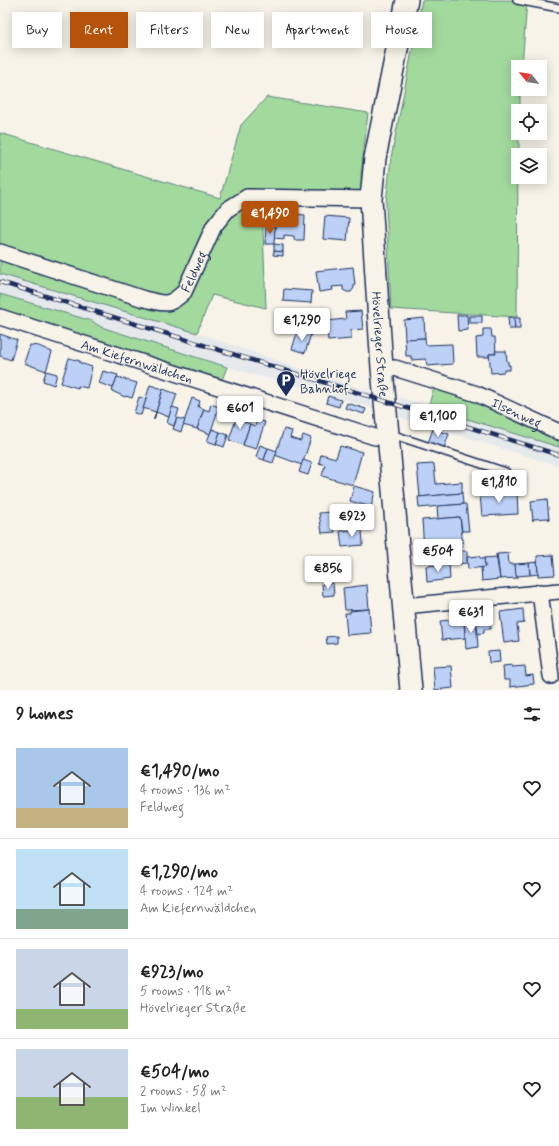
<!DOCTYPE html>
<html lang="en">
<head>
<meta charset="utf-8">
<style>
  body { margin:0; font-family:Mynerve,sans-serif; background:#f2f2f2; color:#222; height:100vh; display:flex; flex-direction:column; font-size:15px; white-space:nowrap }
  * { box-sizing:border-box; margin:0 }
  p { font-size:13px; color:#767676 }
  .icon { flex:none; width:22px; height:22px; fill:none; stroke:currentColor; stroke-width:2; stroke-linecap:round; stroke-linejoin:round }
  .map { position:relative; height:690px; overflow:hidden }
  .details { display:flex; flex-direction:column; background:#fff; flex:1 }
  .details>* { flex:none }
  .hud { position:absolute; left:12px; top:12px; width:535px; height:36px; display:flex; gap:8px }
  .needle { width:26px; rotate:300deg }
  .tools { position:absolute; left:511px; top:60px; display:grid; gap:8px }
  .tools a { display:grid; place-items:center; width:36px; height:36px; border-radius:0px; background:#fff; box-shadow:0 2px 10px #0003; font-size:20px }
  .price { position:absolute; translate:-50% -34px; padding:0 9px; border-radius:4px; background:#fff; color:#222; font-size:13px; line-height:26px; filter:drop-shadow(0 1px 2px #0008) }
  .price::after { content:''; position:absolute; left:50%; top:24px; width:12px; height:9px; margin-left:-6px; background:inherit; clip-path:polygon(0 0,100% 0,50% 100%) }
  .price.selected { background:#b45309; color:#fff }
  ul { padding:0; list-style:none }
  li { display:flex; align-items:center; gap:12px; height:100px; padding:0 16px }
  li+li { border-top:1px solid #e0e0e0 }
  li span { display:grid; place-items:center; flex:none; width:112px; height:80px; border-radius:0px; color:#555 }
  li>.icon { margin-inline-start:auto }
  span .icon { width:48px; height:48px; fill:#fffc; stroke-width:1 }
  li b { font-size:17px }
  h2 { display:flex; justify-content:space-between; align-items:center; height:48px; padding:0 16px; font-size:17px }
  .chip { padding:0 14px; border-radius:0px; background:#fff; box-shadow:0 2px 10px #0003; font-size:14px; line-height:36px }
  .chip.selected { background:#b45309; color:#fff }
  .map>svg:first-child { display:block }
  .built { fill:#e6e9ec }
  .green { fill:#a2d99d; stroke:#5e847e }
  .building { fill:#bdd1f6; stroke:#1b2f5e }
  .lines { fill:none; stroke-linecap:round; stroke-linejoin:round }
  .lane-casing { stroke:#1b2f5e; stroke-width:10 }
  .street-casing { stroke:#1b2f5e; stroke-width:18 }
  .secondary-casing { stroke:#1b2f5e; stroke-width:24 }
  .lane { stroke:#f7f3e8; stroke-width:7 }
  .street { stroke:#f7f3e8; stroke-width:15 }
  .secondary { stroke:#f7f3e8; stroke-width:21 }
  .rail-casing { stroke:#1b2f5e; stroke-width:4.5 }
  .rail { stroke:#f7f3e8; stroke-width:3; stroke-dasharray:9; stroke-linecap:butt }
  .labels { text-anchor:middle; stroke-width:3; stroke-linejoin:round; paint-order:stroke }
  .street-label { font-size:13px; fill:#1b2f5e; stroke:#f7f3e8 }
  .poi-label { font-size:13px; fill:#1b2f5e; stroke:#f7f3e8; text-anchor:start }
</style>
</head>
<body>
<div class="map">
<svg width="559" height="690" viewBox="0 0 559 690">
  <rect width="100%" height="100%" fill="#f7f3e8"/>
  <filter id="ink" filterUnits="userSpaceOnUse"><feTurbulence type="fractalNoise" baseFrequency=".025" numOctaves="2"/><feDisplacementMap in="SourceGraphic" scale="8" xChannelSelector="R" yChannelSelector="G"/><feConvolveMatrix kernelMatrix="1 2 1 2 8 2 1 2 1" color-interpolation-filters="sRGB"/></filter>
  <g filter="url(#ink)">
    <g class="built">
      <path d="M0,274l197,59 177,60 4,17 -56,-18 -68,-17 -153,-48 -9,-6 -92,-27z"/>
      <path d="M399,397l160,50v19l-160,-49z"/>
    </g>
    <g class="green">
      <path d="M422,0h105l-5,67h-4v22h2v22h-2v22h1v22h-1l-1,162 -126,-8 -5,-106 5,-45z"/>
      <path d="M267,97l101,16 -7,63 2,29 -101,-1 4,104 -54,-13 -15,38 -197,-59v-141l220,65 21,-73z"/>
      <path d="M0,294l92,27 9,6 126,40 -5,13 -222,-70z"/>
      <path d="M434,388l35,11 90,40v8l-131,-40z"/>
    </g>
    <g class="building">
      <path d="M276,212l29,3 -1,25h-10v-4l-10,-1v4l-10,-1z"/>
      <path d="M325,216l24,2 -2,23 -24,-2z"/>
      <path d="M266,226l9,1 -1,17h-9z"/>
      <path d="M274,244l9,1v7l-9,-1z"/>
      <path d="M274,251l9,1v4l-10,-1z"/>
      <path d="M353,267l2,18h-1v3l-3,4h-4l-4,-2v-4l-11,1 1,3 -14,2 -3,-21z"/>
      <path d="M284,289l28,2 -1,12 -28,-2z"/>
      <path d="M361,311l2,18 -12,1v9l-23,2 -2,-20 20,-2 -1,-7z"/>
      <path d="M457,315h10l1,15 -10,1z"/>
      <rect x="469" y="316" width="13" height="7"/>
      <path d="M508,317l6,1 1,11h-6z"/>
      <path d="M424,318l1,20 -20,1 -1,-19z"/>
      <path d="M514,318h6v11h-5z"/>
      <path d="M483,329h8l1,8h3l1,17h-7v3h-12l-1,-19 7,-1z"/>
      <path d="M298,330l13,4 -6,19 -13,-4z"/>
      <path d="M0,334l17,6 -6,20 -11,-4z"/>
      <path d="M425,338l1,7 26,-1 1,20 -26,2 -1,-7 -15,1v-4h-5l-1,-17z"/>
      <path d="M30,345l9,1 13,6 -6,19 -22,-8z"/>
      <path d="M495,351h11l1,10h1v4h2v5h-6v2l-13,1 -2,-19h7z"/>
      <path d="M69,358l11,3v2l12,4 -5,21 -9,-2v2l-17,-5z"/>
      <path d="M46,371l11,3 -3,11 -11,-4z"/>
      <path d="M103,371l15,4 -5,13 -14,-5z"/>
      <path d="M117,377l20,6 -5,15 -6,-2 -1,1 -13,-6z"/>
      <path d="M150,385l13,4 -9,30 2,-7 -13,-4z"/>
      <path d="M163,389l14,5 -8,23 -13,-5 -2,8v-1z"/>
      <path d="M328,396l13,4 -2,7 -13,-4z"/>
      <path d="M139,397l7,2 -5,16 -7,-2z"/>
      <path d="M192,398l8,3 -2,6 6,2 -7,20 -14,-4z"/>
      <path d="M347,403l19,6 -2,5 -19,-6z"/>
      <path d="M211,404l8,3 -9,27 -13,-5 7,-20 5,2z"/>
      <path d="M172,407l7,2 -5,17 -7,-3z"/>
      <path d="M238,413l8,3 -2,6 6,2 -7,21 -14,-5z"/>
      <path d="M177,418l8,2 -4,12 -8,-3z"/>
      <path d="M257,420l8,2 -9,27 -13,-4 7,-21 5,2z"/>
      <path d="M212,429l8,3 -4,12 -9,-3z"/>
      <path d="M284,429l8,2 -2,7 11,3 2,-6 8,3 -9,27 -27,-10z"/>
      <path d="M433,429l16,5 -5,14 -16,-5z"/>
      <path d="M220,432l8,3 -4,12 -8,-3z"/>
      <path d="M260,445l8,3 -4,12 -8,-3z"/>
      <path d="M340,446l22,6 -9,33 -31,-9 3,-11 -6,-2 2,-9 15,4z"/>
      <path d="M268,448l9,3 -4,12 -9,-3z"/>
      <path d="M303,460l9,3 -4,12 -9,-3z"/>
      <path d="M434,464l2,20 26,-2v11l-42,4 -3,-32z"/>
      <path d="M354,486l21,6 -4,15 -21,-6z"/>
      <path d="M517,492l1,22 -36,2 -2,-21z"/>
      <path d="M462,493l1,11 -44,4 -1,-11z"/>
      <path d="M547,499l2,21 -1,-2 -15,1v2l-2,-20z"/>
      <path d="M466,504l3,27h-7l-2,-14 -22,2 -1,-13z"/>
      <path d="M332,512l3,20 -13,1 -3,-20z"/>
      <path d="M460,517l3,29 -39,3 -2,-29z"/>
      <path d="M362,529l1,16 -21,2 -2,-16z"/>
      <path d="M457,551h10v12l-9,1z"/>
      <path d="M511,553l-3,1 1,10h6l2,14 -17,1 -3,-25z"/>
      <path d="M496,554l4,25 -18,2 -1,-14h4l-1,-9 13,-1z"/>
      <path d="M553,555l2,20 -17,1 -1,-20z"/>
      <path d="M479,556l1,2h4l1,9 -17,2 -1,-12z"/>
      <path d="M537,562l1,12 -8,1 -1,-12z"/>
      <path d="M529,563l1,12 -14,1 -1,-12z"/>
      <path d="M449,564l1,15 -23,3 -1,-16z"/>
      <path d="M333,583l1,12 -11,1 -1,-12z"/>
      <path d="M367,585l2,24 -24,1 -2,-22z"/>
      <path d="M369,609l2,24 -24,2 -2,-22h5v-2z"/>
      <path d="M523,609l1,14 -7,1 2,17 -15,2 -4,-31z"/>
      <path d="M490,618l1,11h-7v4l-6,1 -2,-15z"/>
      <path d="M464,619h12l2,28 -12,2z"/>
      <path d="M464,619l1,19 -23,2 -2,-19z"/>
      <path d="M337,636v7l-10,1 -1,-7z"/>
      <path d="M499,651l1,11 -11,1 -1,-11z"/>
      <path d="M512,665v2l13,-1 1,10 7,-1 1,9 -24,3v-7h-6l-1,-14z"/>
      <path d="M451,666l2,22 -18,2 -2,-23z"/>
    </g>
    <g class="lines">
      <defs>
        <g id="lane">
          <path d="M517,0l42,8"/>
          <path d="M391,437l6,-1 109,36"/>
        </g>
        <g id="street">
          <path id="s1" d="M0,252l144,47c21,4 23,9 40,-7l30,-66 14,-17 19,-12 124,2"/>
          <path id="s2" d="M0,317l375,120h13"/>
          <path id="s3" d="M383,370l12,-2 82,26 82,38"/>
          <path d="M540,592l11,84"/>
          <path d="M404,606l155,-15"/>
        </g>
        <g id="secondary">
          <path id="s4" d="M407,0l-32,158 -4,41 11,169 29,322"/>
        </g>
      </defs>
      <use href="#lane" class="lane-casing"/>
      <use href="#street" class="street-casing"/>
      <use href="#secondary" class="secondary-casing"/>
      <use href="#lane" class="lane"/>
      <use href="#street" class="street"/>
      <use href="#secondary" class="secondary"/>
      <defs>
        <path id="rail" d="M0,282l559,173"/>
      </defs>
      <use href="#rail" class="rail-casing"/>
      <use href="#rail" class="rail"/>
    </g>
  </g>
  <defs>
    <symbol id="parking-pin" viewBox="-11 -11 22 30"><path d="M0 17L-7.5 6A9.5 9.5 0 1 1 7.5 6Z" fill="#1b2f5e" stroke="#f7f3e8"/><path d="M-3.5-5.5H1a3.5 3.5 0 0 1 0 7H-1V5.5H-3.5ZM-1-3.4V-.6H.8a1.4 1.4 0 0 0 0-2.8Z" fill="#fff"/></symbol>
  </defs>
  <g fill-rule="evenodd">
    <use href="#parking-pin" x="275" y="369" width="22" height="30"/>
  </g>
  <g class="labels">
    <g class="street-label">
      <text dy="5" stroke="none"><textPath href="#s1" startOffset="218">Feldweg</textPath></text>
      <text dy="5" stroke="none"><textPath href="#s4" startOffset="348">Hövelrieger Straße</textPath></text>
      <text dy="5" stroke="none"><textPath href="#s2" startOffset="144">Am Kiefernwäldchen</textPath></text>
      <text dy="5" stroke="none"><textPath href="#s3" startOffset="142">Ilsenweg</textPath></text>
    </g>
    <g class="poi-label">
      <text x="300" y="378">Hövelriege<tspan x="300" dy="15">Bahnhof</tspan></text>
    </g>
  </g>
</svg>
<div class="tools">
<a><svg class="needle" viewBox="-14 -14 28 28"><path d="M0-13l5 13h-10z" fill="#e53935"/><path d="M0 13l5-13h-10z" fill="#767676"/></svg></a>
<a><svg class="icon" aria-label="locate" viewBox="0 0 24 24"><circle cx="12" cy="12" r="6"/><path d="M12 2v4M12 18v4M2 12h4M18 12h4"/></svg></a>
<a><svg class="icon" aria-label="layers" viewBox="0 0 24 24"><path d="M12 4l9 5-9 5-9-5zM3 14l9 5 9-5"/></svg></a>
</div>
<b class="price selected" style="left:270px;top:235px">€1,490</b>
<b class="price" style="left:302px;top:342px">€1,290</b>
<b class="price" style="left:240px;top:430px">€601</b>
<b class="price" style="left:438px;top:438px">€1,100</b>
<b class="price" style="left:499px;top:504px">€1,810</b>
<b class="price" style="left:352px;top:538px">€923</b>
<b class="price" style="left:438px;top:573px">€504</b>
<b class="price" style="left:328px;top:590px">€856</b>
<b class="price" style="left:471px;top:634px">€631</b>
<div class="hud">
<a class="chip">Buy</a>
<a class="chip selected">Rent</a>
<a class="chip">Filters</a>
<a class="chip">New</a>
<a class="chip">Apartment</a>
<a class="chip">House</a>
</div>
</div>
<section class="details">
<h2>9 homes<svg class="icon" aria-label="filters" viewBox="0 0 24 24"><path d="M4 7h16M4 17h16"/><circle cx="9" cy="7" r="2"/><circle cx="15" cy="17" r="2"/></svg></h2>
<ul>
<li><span style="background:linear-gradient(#a9c7e8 75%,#c2b280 0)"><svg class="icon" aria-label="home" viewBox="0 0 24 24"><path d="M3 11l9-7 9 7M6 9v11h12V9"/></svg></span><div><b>€1,490/mo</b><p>4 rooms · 136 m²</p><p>Feldweg</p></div><svg class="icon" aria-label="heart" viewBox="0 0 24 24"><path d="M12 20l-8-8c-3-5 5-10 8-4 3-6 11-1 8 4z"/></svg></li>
<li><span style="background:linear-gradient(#bfe0f5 75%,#7fa58c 0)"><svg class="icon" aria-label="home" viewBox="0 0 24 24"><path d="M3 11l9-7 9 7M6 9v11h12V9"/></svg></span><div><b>€1,290/mo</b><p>4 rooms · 124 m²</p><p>Am Kiefernwäldchen</p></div><svg class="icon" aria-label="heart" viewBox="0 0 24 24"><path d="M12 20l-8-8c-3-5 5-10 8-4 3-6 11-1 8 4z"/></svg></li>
<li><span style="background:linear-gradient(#c9d6e8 75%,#8fb573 0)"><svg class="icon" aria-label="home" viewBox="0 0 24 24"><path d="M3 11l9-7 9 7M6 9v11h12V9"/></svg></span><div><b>€923/mo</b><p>5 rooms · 118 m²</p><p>Hövelrieger Straße</p></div><svg class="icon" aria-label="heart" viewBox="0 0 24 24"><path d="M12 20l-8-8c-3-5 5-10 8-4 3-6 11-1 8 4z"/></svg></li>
<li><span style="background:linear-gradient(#c9d6e8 60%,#8fb573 0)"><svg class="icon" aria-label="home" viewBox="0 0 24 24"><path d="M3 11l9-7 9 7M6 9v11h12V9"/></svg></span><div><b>€504/mo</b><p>2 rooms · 58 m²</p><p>Im Winkel</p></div><svg class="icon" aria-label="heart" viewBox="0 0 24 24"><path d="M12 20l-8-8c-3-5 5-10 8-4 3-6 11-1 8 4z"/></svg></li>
</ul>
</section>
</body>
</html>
